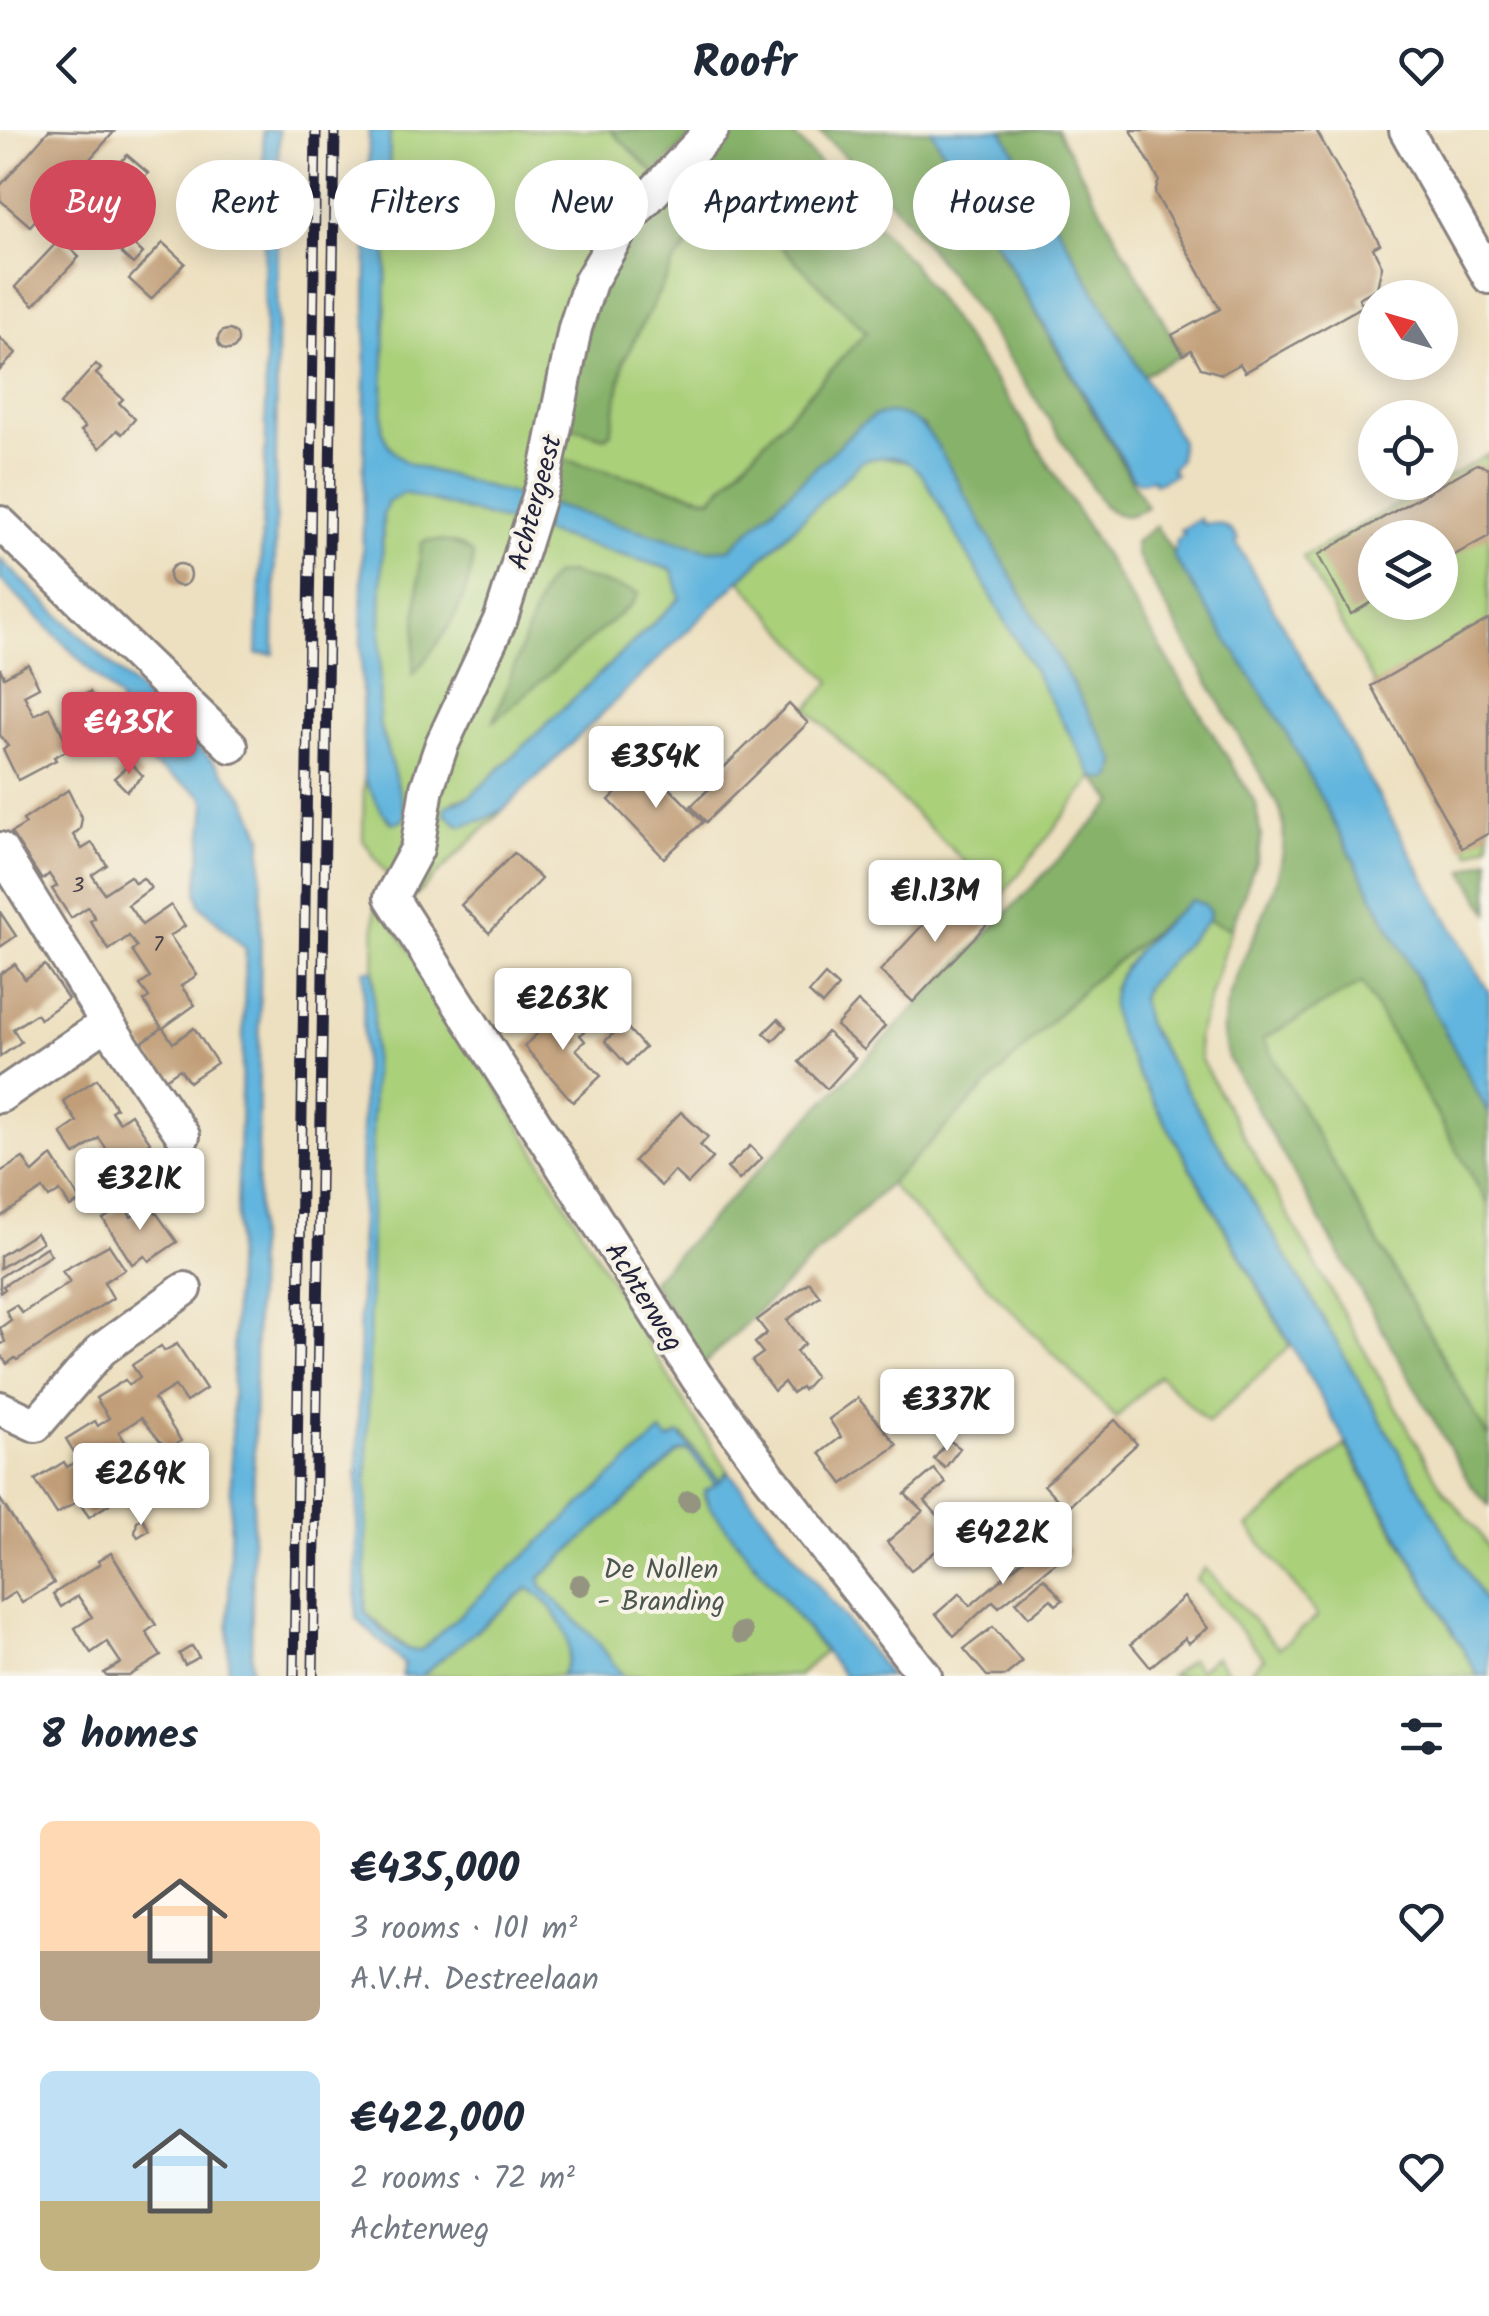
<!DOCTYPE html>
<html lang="en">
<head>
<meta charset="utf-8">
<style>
  body { margin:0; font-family:Kalam,sans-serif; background:#f2f2f3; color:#1f2937; height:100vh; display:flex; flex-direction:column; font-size:38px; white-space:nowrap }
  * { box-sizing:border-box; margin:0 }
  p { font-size:32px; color:#747a83 }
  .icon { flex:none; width:55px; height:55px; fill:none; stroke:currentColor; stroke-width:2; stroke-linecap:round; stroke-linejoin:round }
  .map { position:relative; height:1546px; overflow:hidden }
  .panel { display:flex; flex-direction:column; background:#fff; flex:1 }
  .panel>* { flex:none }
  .guide { position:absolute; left:30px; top:30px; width:1430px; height:90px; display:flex; gap:20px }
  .needle { width:65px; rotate:307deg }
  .fabs { position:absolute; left:1358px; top:150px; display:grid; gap:20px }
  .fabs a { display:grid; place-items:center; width:100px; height:100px; border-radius:50%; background:#fff; box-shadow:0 5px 25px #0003; font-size:50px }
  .price { position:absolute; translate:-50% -85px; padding:0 22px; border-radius:10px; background:#fff; color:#222; font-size:32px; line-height:65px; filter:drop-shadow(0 2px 5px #0008) }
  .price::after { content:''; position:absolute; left:50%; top:60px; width:30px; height:22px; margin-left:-15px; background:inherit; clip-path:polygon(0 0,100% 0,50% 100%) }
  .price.active { background:#d1495b; color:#fff }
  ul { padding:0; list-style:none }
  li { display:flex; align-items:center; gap:30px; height:250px; padding:0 40px }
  li span { display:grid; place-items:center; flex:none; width:280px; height:200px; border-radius:15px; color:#555 }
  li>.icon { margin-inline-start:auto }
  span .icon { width:120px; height:120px; fill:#fffc; stroke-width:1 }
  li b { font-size:42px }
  h2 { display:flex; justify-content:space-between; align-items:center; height:120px; padding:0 40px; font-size:42px }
  .chip { padding:0 35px; border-radius:45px; background:#fff; box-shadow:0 5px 25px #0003; font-size:35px; line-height:90px }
  .chip.active { background:#d1495b; color:#fff }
  header { display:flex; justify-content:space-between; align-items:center; height:130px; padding:0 40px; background:#fff; font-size:45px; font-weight:600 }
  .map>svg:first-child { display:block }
  .green { fill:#aad07a; stroke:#66795a; stroke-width:2.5; fill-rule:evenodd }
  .forest { fill:#87b26a; stroke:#546a52; stroke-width:2.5 }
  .water { fill:#62b5de; stroke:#426c8c; stroke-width:2.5 }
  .building { fill:#c19e78 }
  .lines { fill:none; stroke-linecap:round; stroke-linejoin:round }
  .minor-casing { stroke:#88817e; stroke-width:38 }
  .minor { stroke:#fff; stroke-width:32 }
  .rail-casing { stroke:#22223b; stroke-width:11 }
  .rail { stroke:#f7f3e8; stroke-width:8; stroke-dasharray:22; stroke-linecap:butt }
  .tree { fill:#949481 }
  .labels { text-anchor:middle; stroke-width:8; stroke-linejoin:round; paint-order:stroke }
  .number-label { font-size:22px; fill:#4a414a }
  .street-label { font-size:28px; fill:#22223b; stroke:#f7f3e8 }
  .park-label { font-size:28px; fill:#4b564e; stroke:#f7f3e8 }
</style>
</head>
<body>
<header><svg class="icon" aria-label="back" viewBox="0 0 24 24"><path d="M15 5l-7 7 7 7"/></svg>Roofr<svg class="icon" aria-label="heart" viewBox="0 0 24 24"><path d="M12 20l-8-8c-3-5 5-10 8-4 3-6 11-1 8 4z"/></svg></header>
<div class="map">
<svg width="1489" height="1546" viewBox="0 0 1489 1546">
  <rect width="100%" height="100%" fill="#f7f3e8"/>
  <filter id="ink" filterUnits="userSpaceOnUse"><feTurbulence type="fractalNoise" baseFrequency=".01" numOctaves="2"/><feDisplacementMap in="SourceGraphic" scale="20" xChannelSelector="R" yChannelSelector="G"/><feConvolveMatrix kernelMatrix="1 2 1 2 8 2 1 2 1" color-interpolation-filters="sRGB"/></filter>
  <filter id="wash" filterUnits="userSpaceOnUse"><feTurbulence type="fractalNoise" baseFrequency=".0048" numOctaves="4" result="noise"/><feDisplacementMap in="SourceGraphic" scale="40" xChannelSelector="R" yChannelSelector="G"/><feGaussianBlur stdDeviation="2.25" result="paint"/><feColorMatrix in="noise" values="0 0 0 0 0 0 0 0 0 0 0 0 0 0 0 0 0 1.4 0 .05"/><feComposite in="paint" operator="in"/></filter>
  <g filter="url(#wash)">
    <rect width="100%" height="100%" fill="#ede0c0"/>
    <g class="green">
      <path d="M390,0h220l45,44 -124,325 -120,-34c-16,-8 -23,-18 -29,-34z"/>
      <path d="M693,28l174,173 -157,168 -152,-41 7,-33 40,12 6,-5 13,-72 50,-97 35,-43 -33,-44z"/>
      <path d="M1489,324v390l-19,9 -167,-296zM1375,408h65v64h-65z"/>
      <path d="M880,326l32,7 11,13 171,301 -93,120 -194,-188 24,-27 -91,-102 122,-119z"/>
      <path d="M404,363l119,33 -106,294 -27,59 -27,-39 1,-61 24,41 5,3 13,-9 -27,-91 4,-209 5,-12z"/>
      <path d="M537,400l136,40 7,28 -209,198 -16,4 -10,13 15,12 23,-5 21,-11 -93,91 -8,-4z"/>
      <path d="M375,770c132,183 231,388 357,576l-6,-4 -5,10 -38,-47 -14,6 -249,210 -9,1 -46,-40z"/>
      <path d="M1174,785l-50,52 -11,22 1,28 22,53 154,276 -82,77 -49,-48 -43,43 -227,-234 196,-197z"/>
      <path d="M1208,790l23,9 -34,109 4,22 240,427c12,18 44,46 48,65 0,17 0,40 0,58l-176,-309 -167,-278 -5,-25 5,-12z"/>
      <path d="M1362,852l127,224v233l-227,-400z"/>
      <path d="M1345,1315l133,231h-233l19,-18 -68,-79 9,-11 74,80 39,-32 -70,-89z"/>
      <path d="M688,1320l28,35 -12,11 6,11 114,145 -26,24h-175l-26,-35 -56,-54 -1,-9 139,-126z"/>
      <path d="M528,1458c19,10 42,41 41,64 0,8 -4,16 -8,24h-140z"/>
      <path d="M1215,1526l16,20h-61l21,-17 8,11z"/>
    </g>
    <g class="forest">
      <path d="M610,0h88l-43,44z"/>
      <path d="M719,0h70l121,131 105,148 241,395 5,35 -4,20 -26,70 -23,-9 2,-7 -18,-13 -107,87 -196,197 -186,181 -52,-84 463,-479 -18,-23 17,-3 3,-15 -193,-336 -65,2 -128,122 -23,2 -163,-48 14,-45 153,41 155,-167 -173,-174z"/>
      <path d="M818,0h113l216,377c-19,12 -27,12 -44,-2 -61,-97 -121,-193 -193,-281 -27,-34 -61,-63 -92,-94z"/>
      <path d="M1002,0h55l125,225 -39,20z"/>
      <path d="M676,46l34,33 -1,11 -35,43 -50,97 -13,72 -6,5 -40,-12 31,-138z"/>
      <path d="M1156,396l124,195 209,393v92l-127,-223 -99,56 226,400v67l-19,-22 -242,-426c-2,-10 -6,-21 -5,-31 7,-71 78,-147 57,-218l-144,-255 -1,-12z"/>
      <path d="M426,410c18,1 34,1 47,15 -4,49 -30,83 -60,120l8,-131z"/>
      <path d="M569,443l70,20 -6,10 -139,118 50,-135 10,-11z"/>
      <path d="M1489,729v54l-25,-42z"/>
    </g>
    <g class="water">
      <path d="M263,0h16l-5,524h-17l9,-222z"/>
      <path d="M369,0h21l-8,301c6,16 13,26 29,34l120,34 -8,27 -119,-33 -16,9 -5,13 -4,208 27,91 -4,7 -9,2 -10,-10 -19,-34 -3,-133z"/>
      <path d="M931,0h71l179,311 -2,19 -8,10 4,4 -20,10 -2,-5 -14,3 -6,-4z"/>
      <path d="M889,283c23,2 34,12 47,30l180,318 -3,16 -6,3 -13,-3 -171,-301c-18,-22 -35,-22 -61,-15l-358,348 -21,11 -23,6 -15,-13 1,-7 25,-10 209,-198 -7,-28 -136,-40 7,-27 163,47 23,-1 128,-122 16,-11z"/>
      <path d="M1200,388l2,6c17,-3 28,2 36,16l-2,2 253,451v121l-209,-393 -107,-165 4,-16 7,-6 -4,-4z"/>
      <path d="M0,429l216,205 31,37 15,35 -11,840h-23l6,-376 12,-351 -46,-44 -3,-13 9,-88 -4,-9 -59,-36 -11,-12 -13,-48 -119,-120z"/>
      <path d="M1192,770l13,5 5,8 -2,7 -62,66 -5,13 5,24 167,278 176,309v66h-11l-342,-606c-9,-20 -24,-44 -24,-66 -2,-37 53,-82 80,-104z"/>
      <path d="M364,840h9l1,42 -9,600c13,14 35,41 55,39l241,-219 8,8 10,-6 41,48 7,-10 5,4 158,200h-46l-134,-169 -6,-16 12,-7 -28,-34 -9,2 -139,126 2,9 55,54 26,35h-62c4,-8 8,-16 8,-24 1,-23 -22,-54 -41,-64l-107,88h-20l3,-12 -48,-46z"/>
    </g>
    <g id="blocks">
      <g class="building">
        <path d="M49,0l65,2 -84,94 -30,-26v-14z"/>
        <path d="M1131,0h185l64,114 -7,4 9,18 -5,22 -18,10 4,8 -118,66 -5,-8 -18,10 -21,-6 -10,-18 -8,5 -11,-20 48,-26 -65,-116 4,-13z"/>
        <path d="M127,25l21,18 -14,18 -22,-19z"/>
        <path d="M224,48l16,15 -24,25 -15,-14z"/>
        <path d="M60,109l19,18 -45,48 -19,-18z"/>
        <path d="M131,112l12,11 -10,11 -12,-11z"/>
        <path d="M163,113l22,20 -34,36 -22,-20z"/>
        <circle cx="228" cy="210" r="10"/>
        <path d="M0,208l16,15 -16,17z"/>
        <path d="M96,234l5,5 -5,5 27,25 -4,4 16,16 -13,15 -5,-4 -17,18 -19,-17 4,-4 -25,-23z"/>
        <path d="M1477,334l12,4v68l-49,27v-25h-65v62l-24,14 -33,-59z"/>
        <circle cx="180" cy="445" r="11"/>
        <path d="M1489,489v214l-27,15 -91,-162z"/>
        <path d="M28,534l11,23 -15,8 10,20 15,-8 21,42 -16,8 2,3 -38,20 -15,-31 5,-3 -8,-11v-67l4,9z"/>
        <path d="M90,562l6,11 -15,8 -6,-11z"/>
        <path d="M789,574l19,19 -102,99 -15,-16 23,-22 -3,-4z"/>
        <path d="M131,633l12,13 -16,15 -13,-13z"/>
        <path d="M646,634l57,58 -39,36 -55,-58z"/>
        <path d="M68,660l14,28 -2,11 -7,6 9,14 10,-6 15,22 -15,10 12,18 26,-17 5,7 8,-5 8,10 -23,17 14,20 29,-20 14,21 -15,10 27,39 -16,11 14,19 -32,23 10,15 21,-15 23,35 -28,19 -9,-13 -15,10 -24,-36 21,-15 -18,-27 5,-4 -9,-12 10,-7 -18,-27 5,-4 -8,-11 -20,14 -19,-29 5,-3 -7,-11 -17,11 -19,-29 5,-3 -8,-12 -7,6 -31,-47 15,-9 -3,-4z"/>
        <path d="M514,723l27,26 -52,54 -28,-28z"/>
        <path d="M957,758l34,32 -78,82 -33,-31z"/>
        <path d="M0,782l16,24 -16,11z"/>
        <path d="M15,834l10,15 20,-14 23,34 -28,20 -4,-5 -23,15 8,13 -21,15v-83z"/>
        <path d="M825,845l13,12 -16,18 -13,-12z"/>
        <path d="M607,857l17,19 -25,23 -17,-18z"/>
        <path d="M858,872l27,24 -21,24 -28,-24z"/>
        <path d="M567,877l17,25 -4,3 5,6 -9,8 25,27 -28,26 -49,-56 19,-18 -8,-9 11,-10 8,10z"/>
        <path d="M778,889l8,8 -13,14 -9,-8z"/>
        <path d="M624,894l21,24 -18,17 -22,-24z"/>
        <path d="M827,902l28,26 -28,31 -28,-27z"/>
        <path d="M97,949l19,29 -5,3 8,11 12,-8 19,28 -5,4 8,12 -28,19 6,10 -41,27 -9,-12 19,-13 -11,-16 23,-16 -13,-19 -24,17 -14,-22 16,-11 -14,-21z"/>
        <path d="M681,982l27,25 -8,9 13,12 -25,26 -14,-13 -13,15 -27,-25z"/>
        <path d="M750,1016l12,12 -23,22 -12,-12z"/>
        <path d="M52,1026l29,45 -11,6 -10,-16 -11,7 -6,-9 -43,28v-45l23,-14 10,15z"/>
        <path d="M150,1074l27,38 -28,19 -4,-5 -13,8 -29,-45 21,-13 7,11z"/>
        <path d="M36,1103l6,9 -42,26v-12z"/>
        <path d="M109,1115l16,24 -21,13 9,16 -96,62 -2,-2 -8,6 -7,-10v-9l5,-3 -5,-14 11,-8 -5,-9 10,-6 6,8 48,-31 -8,-11z"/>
        <path d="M46,1117l5,8 -48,31 2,3 -5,4v-16z"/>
        <path d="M809,1152l11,14 -33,24 18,24 -9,7 19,26 -12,13 -2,-3 -9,6 -8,-11 -10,9 -22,-30 11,-8 -8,-10 12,-10 -10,-13z"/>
        <path d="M177,1214l29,45 -20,13 -11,-16 -21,13 27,42 -14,8 -26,-31 -22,14 20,32 -19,12 -6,-9 -20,13 15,24 -20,13 -11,-16 -21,13 -22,-34 29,-18 3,5 12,-7 -13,-21 29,-18 3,5 11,-8 -13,-20 29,-18 4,5 11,-8 -8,-12 29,-19 3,5z"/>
        <path d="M858,1268l39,47 -54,39 -23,-31 21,-16 -12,-18z"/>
        <path d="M1115,1290l22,24 -71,65 -22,-24z"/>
        <path d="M949,1310l11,8 -15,20 -11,-9z"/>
        <path d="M934,1339l12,14 -21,18 29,33 -1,4 -42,32 -24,-28 36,-31 -18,-17z"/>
        <path d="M0,1369l54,84 -32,20 -7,-11 -15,10z"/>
        <path d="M142,1388l7,12 -11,7 -3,-4 2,-12z"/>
        <path d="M1059,1408l11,13 -71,56 -6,-6 -39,35 -18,-22 24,-21 10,13 52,-45 23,-18 3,4z"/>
        <path d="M111,1423l45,72 -10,7 15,24 -32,20h-23l-2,-3 17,-10 -14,-21 -16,11 -9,-13 -7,-12 17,-11 -14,-21 -17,11 -8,-13 47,-30 -2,-3z"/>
        <path d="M1044,1448l19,22 -7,5 -5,-6 -22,18 -13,-15z"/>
        <path d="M1184,1467l24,31 -19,15 -4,-5 -35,29 -19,-23z"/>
        <path d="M993,1497l29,35 -17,14h-18l-23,-27z"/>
        <path d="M192,1516l7,11 -14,8 -6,-11z"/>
      </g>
    </g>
  </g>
  <g filter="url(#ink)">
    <use href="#blocks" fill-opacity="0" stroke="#88817e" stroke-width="2.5"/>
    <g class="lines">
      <defs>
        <g id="minor">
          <path d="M712,0l-87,92 -35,60 -15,46 -31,153 -43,137 -59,126 -15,44 -10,61 -26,48 305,479 72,99 157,201"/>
          <path d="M1406,0l83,147"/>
          <path d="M0,393l231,223"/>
          <path d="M0,719l107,174 76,113"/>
          <path d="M0,966l107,-73"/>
          <path d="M0,1278l36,17 65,-75 84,-61"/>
        </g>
      </defs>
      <use href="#minor" class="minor-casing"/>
      <use href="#minor" class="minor"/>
      <defs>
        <g id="rail">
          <path d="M294,1546l22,-1546"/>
          <path d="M313,1546l22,-1546"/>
        </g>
      </defs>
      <use href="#rail" class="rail-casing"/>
      <use href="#rail" class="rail"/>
    </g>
    <g class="tree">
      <circle cx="689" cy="1371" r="11"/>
      <circle cx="580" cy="1455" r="11"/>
      <circle cx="742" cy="1503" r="11"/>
    </g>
  </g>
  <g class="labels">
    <g class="number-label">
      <text x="78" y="762">3</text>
      <text x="158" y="821">7</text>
    </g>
    <g class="street-label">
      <text transform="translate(534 372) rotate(-75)" y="10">Achtergeest</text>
      <text transform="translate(645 1166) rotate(58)" y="10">Achterweg</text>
    </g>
    <g class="park-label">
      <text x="661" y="1448">De Nollen<tspan x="661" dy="32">- Branding</tspan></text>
    </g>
  </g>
</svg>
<div class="fabs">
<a><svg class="needle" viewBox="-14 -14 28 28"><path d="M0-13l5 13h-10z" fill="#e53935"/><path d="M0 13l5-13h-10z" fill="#747a83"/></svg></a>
<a><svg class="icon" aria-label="locate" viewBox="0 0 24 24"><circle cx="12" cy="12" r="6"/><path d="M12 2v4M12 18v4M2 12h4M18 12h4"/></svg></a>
<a><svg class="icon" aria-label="layers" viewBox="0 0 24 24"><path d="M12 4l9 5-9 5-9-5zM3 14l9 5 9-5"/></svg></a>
</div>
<b class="price active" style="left:129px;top:647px">€435K</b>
<b class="price" style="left:656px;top:681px">€354K</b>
<b class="price" style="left:935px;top:815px">€1.13M</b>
<b class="price" style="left:563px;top:923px">€263K</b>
<b class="price" style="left:140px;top:1103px">€321K</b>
<b class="price" style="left:947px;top:1324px">€337K</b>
<b class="price" style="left:141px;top:1398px">€269K</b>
<b class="price" style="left:1003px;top:1457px">€422K</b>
<div class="guide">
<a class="chip active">Buy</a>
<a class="chip">Rent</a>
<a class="chip">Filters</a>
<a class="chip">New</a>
<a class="chip">Apartment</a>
<a class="chip">House</a>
</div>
</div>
<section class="panel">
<h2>8 homes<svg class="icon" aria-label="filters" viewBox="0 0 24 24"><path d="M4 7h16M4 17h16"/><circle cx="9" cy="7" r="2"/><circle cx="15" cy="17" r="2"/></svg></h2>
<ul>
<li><span style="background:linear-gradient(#ffd9b3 65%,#b9a48a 0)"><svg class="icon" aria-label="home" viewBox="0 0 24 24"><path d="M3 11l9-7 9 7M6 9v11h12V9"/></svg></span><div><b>€435,000</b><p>3 rooms · 101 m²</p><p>A.V.H. Destreelaan</p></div><svg class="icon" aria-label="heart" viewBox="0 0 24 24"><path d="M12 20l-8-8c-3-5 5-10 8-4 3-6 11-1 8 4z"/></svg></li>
<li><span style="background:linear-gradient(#bfe0f5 65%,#c2b280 0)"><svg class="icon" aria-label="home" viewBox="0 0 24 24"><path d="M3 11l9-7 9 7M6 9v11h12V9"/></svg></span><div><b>€422,000</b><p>2 rooms · 72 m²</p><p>Achterweg</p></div><svg class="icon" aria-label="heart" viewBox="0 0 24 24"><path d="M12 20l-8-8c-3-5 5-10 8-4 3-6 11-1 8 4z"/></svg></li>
</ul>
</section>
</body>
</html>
